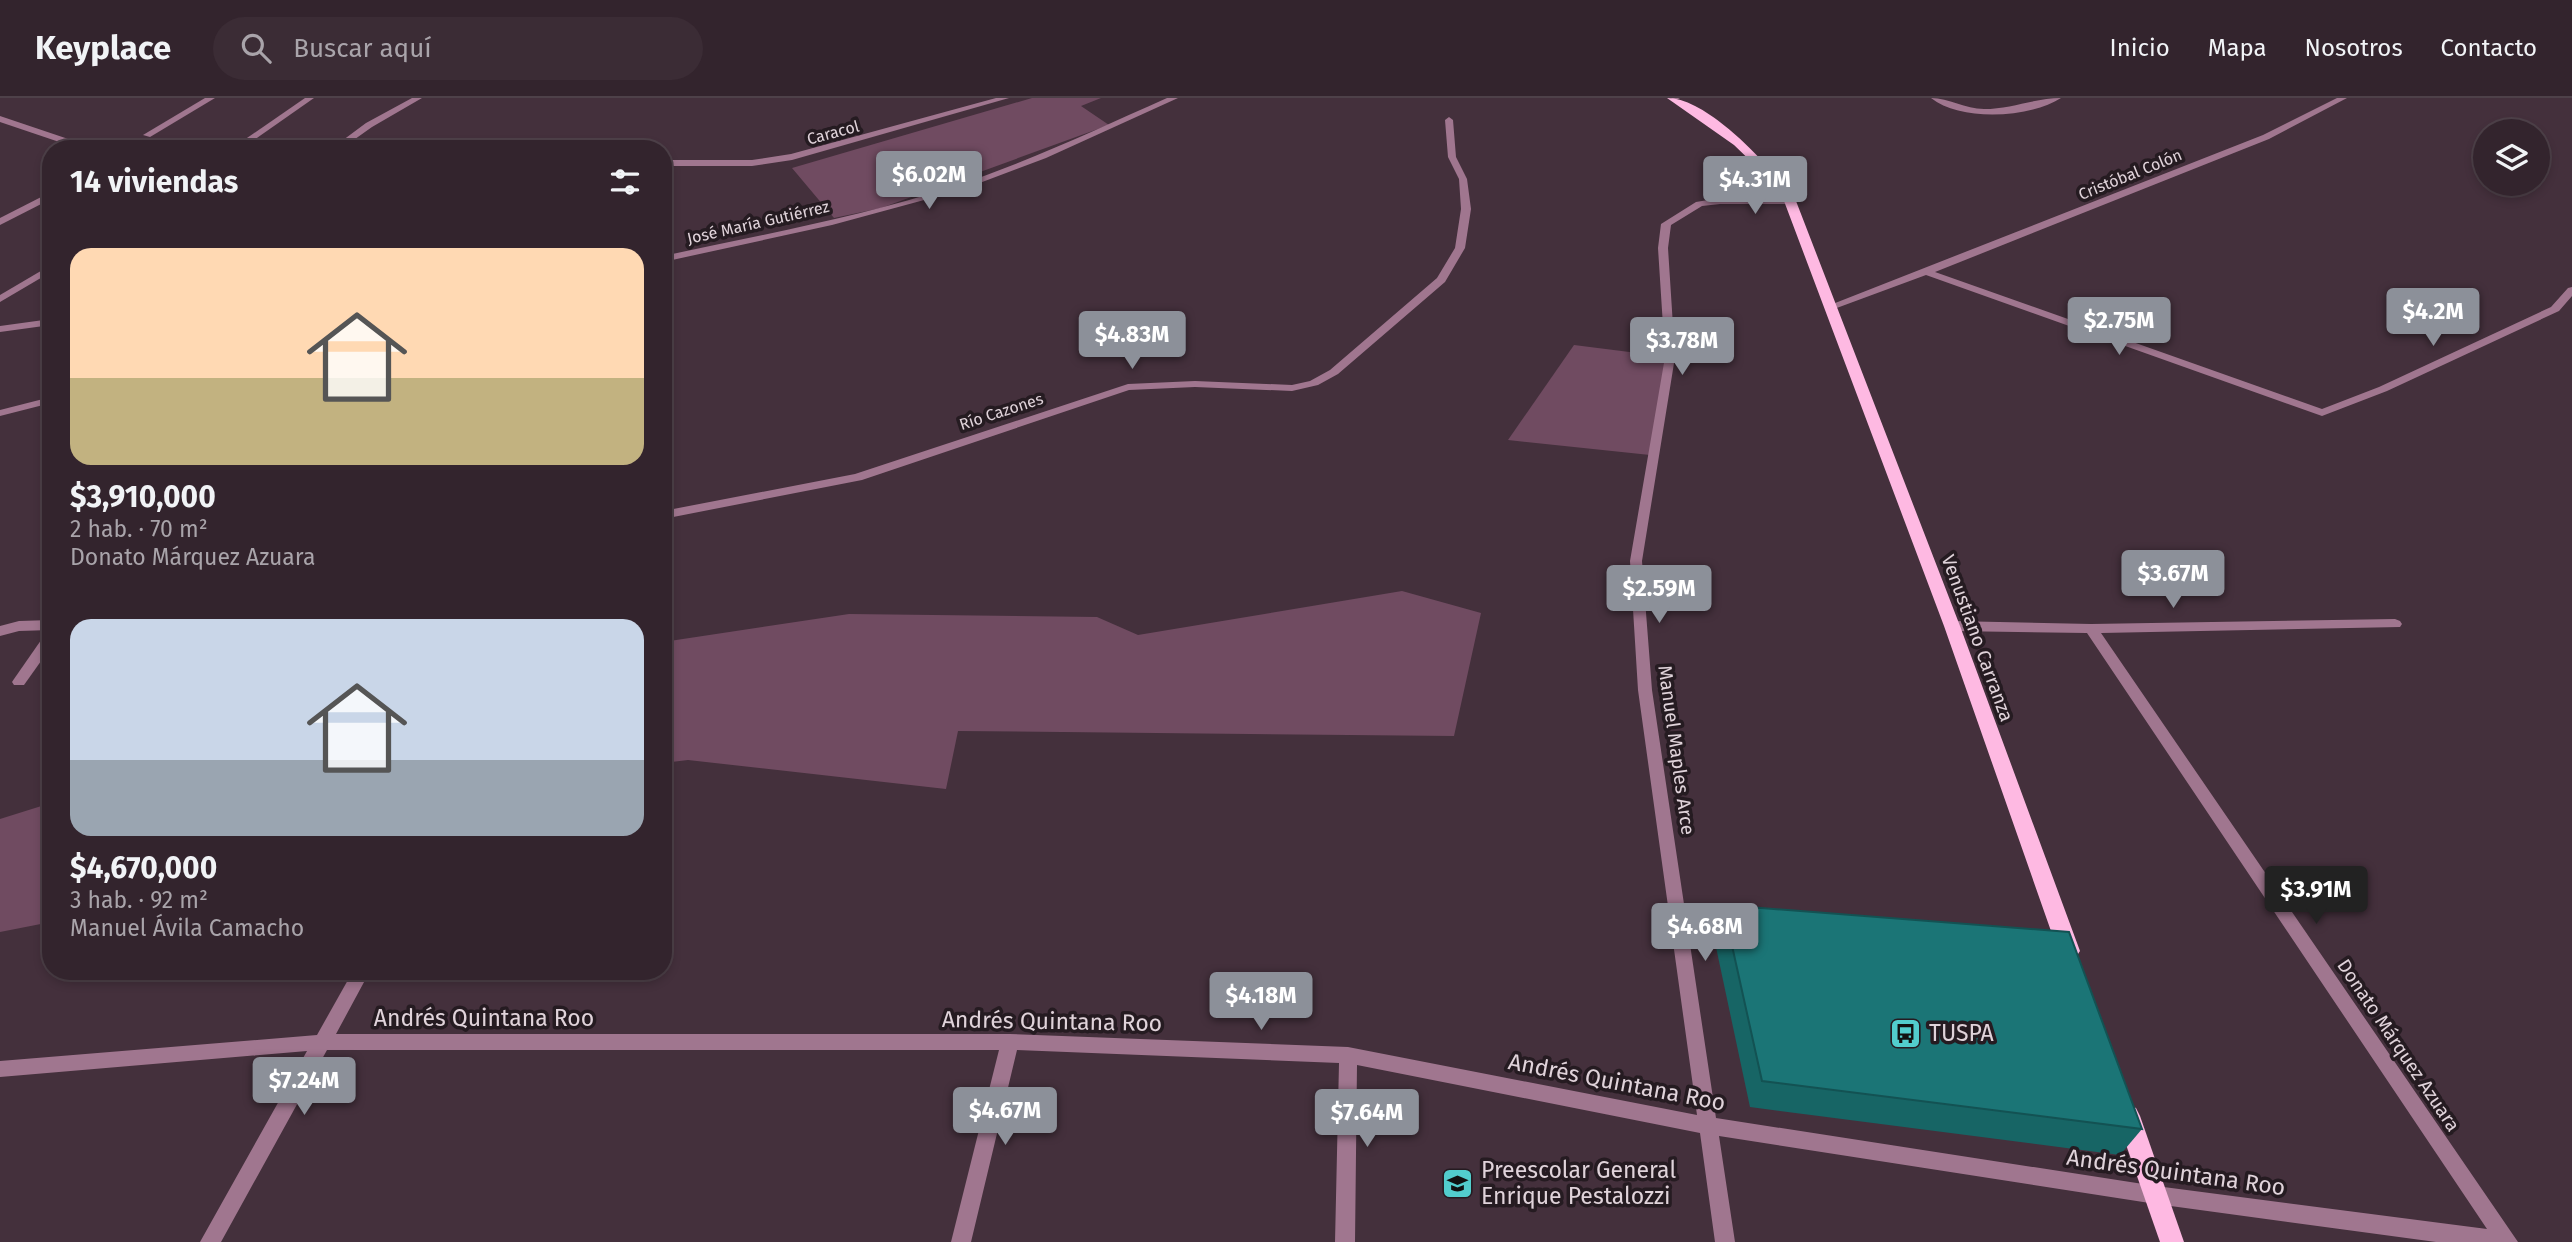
<!DOCTYPE html>
<html lang="es">
<head>
<meta charset="utf-8">
<style>
  body { margin:0; font-family:"Fira Sans",sans-serif; background:#3b2c35; color:#f1f3f6; height:100vh; display:flex; flex-direction:column; font-size:26px; white-space:nowrap }
  * { box-sizing:border-box; margin:0 }
  p { font-size:23px; color:#a9a4aa }
  .icon { flex:none; width:38px; height:38px; fill:none; stroke:currentColor; stroke-width:2; stroke-linecap:round; stroke-linejoin:round }
  .map { position:relative; flex:1; overflow:hidden }
  .sheet { position:absolute; left:42px; top:42px; width:630px; height:840px; display:flex; flex-direction:column; background:#33242d; border-radius:28px; box-shadow:0 4px 10px #0003,0 0 0 2px #4e4149 }
  .sheet>* { flex:none }
  .buttons { position:absolute; left:2473px; top:21px; display:grid; gap:14px }
  .buttons a { display:grid; place-items:center; width:77px; height:77px; border-radius:50%; background:#33242d; box-shadow:0 4px 10px #0003,0 0 0 2px #4e4149; font-size:35px }
  .price { position:absolute; translate:-50% -60px; padding:0 16px; border-radius:7px; background:#8c9099; color:#fff; font-size:23px; line-height:46px; filter:drop-shadow(0 2px 4px #0008) }
  .price::after { content:''; position:absolute; left:50%; top:42px; width:21px; height:16px; margin-left:-10px; background:inherit; clip-path:polygon(0 0,100% 0,50% 100%) }
  .price.on { background:#222; color:#fff }
  ul { padding:0; list-style:none }
  li { display:grid; align-content:center; gap:14px; height:371px; padding:0 28px }
  li span { display:grid; place-items:center; height:217px; border-radius:21px; color:#555 }
  li>.icon { margin-inline-start:auto }
  span .icon { width:126px; height:126px; fill:#fffc; stroke-width:1 }
  li b { font-size:30px }
  h2 { display:flex; justify-content:space-between; align-items:center; height:84px; padding:0 28px; font-size:30px }
  header { display:flex; align-items:center; gap:42px; box-sizing:border-box; height:98px; padding:0 35px; background:#33242d; border-bottom:2px solid #4e4149 }
  header strong { font-size:33px }
  nav { display:flex; gap:38px; margin-inline-start:auto; font-size:24px }
  .search { width:490px; height:63px; background:#3b2c35; display:flex; align-items:center; gap:18px; box-sizing:border-box; padding:0 24px; border-radius:38px; color:#a9a4aa; font-size:26px }
  .map>svg:first-child { display:block }
  .green { fill:#704b61 }
  .lines { fill:none; stroke-linecap:round; stroke-linejoin:round }
  .minor { fill:#a0768f; fill-rule:evenodd }
  .primary { fill:#feb9e2; fill-rule:evenodd }
  .wall { fill:#176565 }
  .building { fill:#1b7576; stroke:#135253; stroke-width:2 }
  .labels { text-anchor:middle; stroke-width:7; stroke-linejoin:round; paint-order:stroke }
  .far-street-label { font-size:16px; fill:#e0d3da; stroke:#251b21 }
  .street-label { font-size:19px; fill:#e0d3da; stroke:#251b21 }
  .near-street-label { font-size:23px; fill:#e0d3da; stroke:#251b21 }
  .near-poi-label { font-size:23px; fill:#e0d3da; stroke:#251b21; text-anchor:start }
</style>
</head>
<body>
<header>
<strong>Keyplace</strong>
<div class="search"><svg class="icon" aria-label="search" viewBox="0 0 24 24"><circle cx="10" cy="10" r="6"/><path d="M15 15l6 6"/></svg>Buscar aquí</div>
<nav><a>Inicio</a><a>Mapa</a><a>Nosotros</a><a>Contacto</a></nav>
</header>
<div class="map">
<svg width="2572" height="1144" viewBox="0 0 2572 1144">
  <rect width="100%" height="100%" fill="#44303c"/>
  <g class="green">
    <path d="M1032,0h69l-20,8 28,19 -228,83 -47,10 -42,-50z"/>
    <path d="M1574,247l95,12 -19,98 -142,-15z"/>
    <path d="M1402,493l79,22 -27,123 -496,-5 -12,58 -258,-29 -25,3v-121l186,-28 248,3 41,18z"/>
    <path d="M51,705v119l-51,10v-113z"/>
  </g>
  <g class="lines">
    <g class="minor">
      <path d="M205,0h10l-65,39 -7,-2z"/>
      <path d="M305,0h9l-73,51h-10z"/>
      <path d="M412,0h10l-50,29 -31,22h-10l35,-26z"/>
      <path d="M996,0h13l-217,62 -40,6h-89v-6h89l39,-6z"/>
      <path d="M1167,0h11l-132,60 -85,32 -129,35 -169,37v-6c98,-21 197,-39 292,-70 73,-24 142,-57 212,-88z"/>
      <path d="M1671,0h9l-6,3z"/>
      <path d="M1931,0c18,0 34,11 53,11 27,0 51,-11 77,-11 -31,20 -100,24 -130,0z"/>
      <path d="M2337,0h10l-78,41 -334,133 387,137 57,-22 172,-80 17,-19 4,-1v9l-13,15 -172,80 -65,25 -396,-141 -92,34 -4,1 -5,-3 438,-172z"/>
      <path d="M0,18l92,31 1,2h-13l-80,-27z"/>
      <path d="M1449,19l4,3 3,37 11,22 4,30 -6,39 -20,34 -107,92 -20,11 -26,6 -97,-4 -66,3 -267,90 -199,39v-8l192,-37 273,-90 67,-3 97,4 18,-4 20,-11 107,-92 18,-30 6,-39 -2,-30 -11,-22 -3,-37z"/>
      <path d="M51,94v7l-51,26v-7z"/>
      <path d="M1720,100h70l5,3 -5,3h-70l-18,2 -31,19 -3,23 7,109 -33,204 10,129 64,428 440,68 331,43 -400,-596 -135,-2 -7,-5 7,-5 139,3 304,-5 5,2 2,3 -2,3 -299,6 417,609h-82l-280,-38 -437,-68 16,106h-20l-15,-109 -343,-68 -2,177h-20l4,-179 -322,-13 -46,192h-20l48,-192h-672l-106,192h-21l107,-191 -307,26v-16l317,-26 36,-64h17l-34,63h674l338,13 349,68 -59,-425 -8,-129 35,-204 -7,-109 3,-24 35,-22z"/>
      <path d="M51,167v7l-51,30v-7z"/>
      <path d="M51,221v6l-51,7v-6z"/>
      <path d="M51,299v6l-51,13v-6z"/>
      <path d="M51,522v10l-32,1 -19,5v-10l19,-5z"/>
      <path d="M51,533v16l-27,38h-10l-2,-3 2,-3 32,-46z"/>
    </g>
    <g class="primary">
      <path d="M1667,0c42,0 105,70 129,103l164,425 120,325 -4,6 -7,3 -7,-3 -4,-6 -114,-325 -160,-425 -22,-29 -28,-27z"/>
      <path d="M2128,1007l8,3 4,8 44,126h-24l-44,-126 4,-8z"/>
    </g>
  </g>
  <path class="wall" d="M1723,807l419,224 -22,26 -370,-48 -37,-174z"/>
  <path class="building" d="M1723,807l346,27 73,197 -380,-48z"/>
  <defs>
    <symbol id="bus-square" viewBox="-11 -11 22 22"><rect x="-9" y="-9" width="18" height="18" rx="4" fill="#52cdcd" stroke="#251b21"/><path d="M-5-6H5V4H4V6H2V4H-2V6H-4V4H-5ZM-3.5-4V0h7V-4ZM-3.5 1.2v1.5H-2V1.2ZM2 1.2v1.5H3.5V1.2Z" fill="#111"/></symbol>
    <symbol id="school-square" viewBox="-11 -11 22 22"><rect x="-9" y="-9" width="18" height="18" rx="4" fill="#52cdcd" stroke="#251b21"/><path d="M0-5L7-2L0 1L-7-2ZM-4 1L0 2.5L4 1V4Q0 6-4 4Z" fill="#111"/></symbol>
  </defs>
  <g fill-rule="evenodd">
    <use href="#bus-square" x="1888" y="918" width="35" height="35"/>
    <use href="#school-square" x="1440" y="1068" width="35" height="35"/>
  </g>
  <g class="labels">
    <g class="far-street-label">
      <text transform="translate(833 34) rotate(-15)" y="6">Caracol</text>
      <text transform="translate(2130 76) rotate(-22)" y="6">Cristóbal Colón</text>
      <text transform="translate(758 124) rotate(-13)" y="6">José María Gutiérrez</text>
      <text transform="translate(1001 313) rotate(-18)" y="6">Río Cazones</text>
    </g>
    <g class="street-label">
      <text transform="translate(1978 540) rotate(70)" y="7">Venustiano Carranza</text>
      <text transform="translate(1677 652) rotate(82)" y="7">Manuel Maples Arce</text>
      <text transform="translate(2399 947) rotate(56)" y="7">Donato Márquez Azuara</text>
    </g>
    <g class="near-street-label">
      <text x="484" y="928">Andrés Quintana Roo</text>
      <text transform="translate(1052 923) rotate(1)" y="8">Andrés Quintana Roo</text>
      <text transform="translate(1617 984) rotate(11)" y="8">Andrés Quintana Roo</text>
      <text transform="translate(2176 1074) rotate(8)" y="8">Andrés Quintana Roo</text>
    </g>
    <g class="near-poi-label">
      <text x="1929" y="943">TUSPA</text>
      <text x="1481" y="1080">Preescolar General<tspan x="1481" dy="26">Enrique Pestalozzi</tspan></text>
    </g>
  </g>
</svg>
<div class="buttons">
<a><svg class="icon" aria-label="layers" viewBox="0 0 24 24"><path d="M12 4l9 5-9 5-9-5zM3 14l9 5 9-5"/></svg></a>
</div>
<b class="price" style="left:929px;top:113px">$6.02M</b>
<b class="price" style="left:1755px;top:118px">$4.31M</b>
<b class="price" style="left:2433px;top:250px">$4.2M</b>
<b class="price" style="left:2119px;top:259px">$2.75M</b>
<b class="price" style="left:1132px;top:273px">$4.83M</b>
<b class="price" style="left:1682px;top:279px">$3.78M</b>
<b class="price" style="left:2173px;top:512px">$3.67M</b>
<b class="price" style="left:1659px;top:527px">$2.59M</b>
<b class="price on" style="left:2316px;top:828px">$3.91M</b>
<b class="price" style="left:1705px;top:865px">$4.68M</b>
<b class="price" style="left:1261px;top:934px">$4.18M</b>
<b class="price" style="left:304px;top:1019px">$7.24M</b>
<b class="price" style="left:1005px;top:1049px">$4.67M</b>
<b class="price" style="left:1367px;top:1051px">$7.64M</b>
<section class="sheet">
<h2>14 viviendas<svg class="icon" aria-label="filters" viewBox="0 0 24 24"><path d="M4 7h16M4 17h16"/><circle cx="9" cy="7" r="2"/><circle cx="15" cy="17" r="2"/></svg></h2>
<ul>
<li><span style="background:linear-gradient(#ffd9b3 60%,#c2b280 0)"><svg class="icon" aria-label="home" viewBox="0 0 24 24"><path d="M3 11l9-7 9 7M6 9v11h12V9"/></svg></span><div><b>$3,910,000</b><p>2 hab. · 70 m²</p><p>Donato Márquez Azuara</p></div></li>
<li><span style="background:linear-gradient(#c9d6e8 65%,#9aa5b1 0)"><svg class="icon" aria-label="home" viewBox="0 0 24 24"><path d="M3 11l9-7 9 7M6 9v11h12V9"/></svg></span><div><b>$4,670,000</b><p>3 hab. · 92 m²</p><p>Manuel Ávila Camacho</p></div></li>
</ul>
</section>
</div>
</body>
</html>
